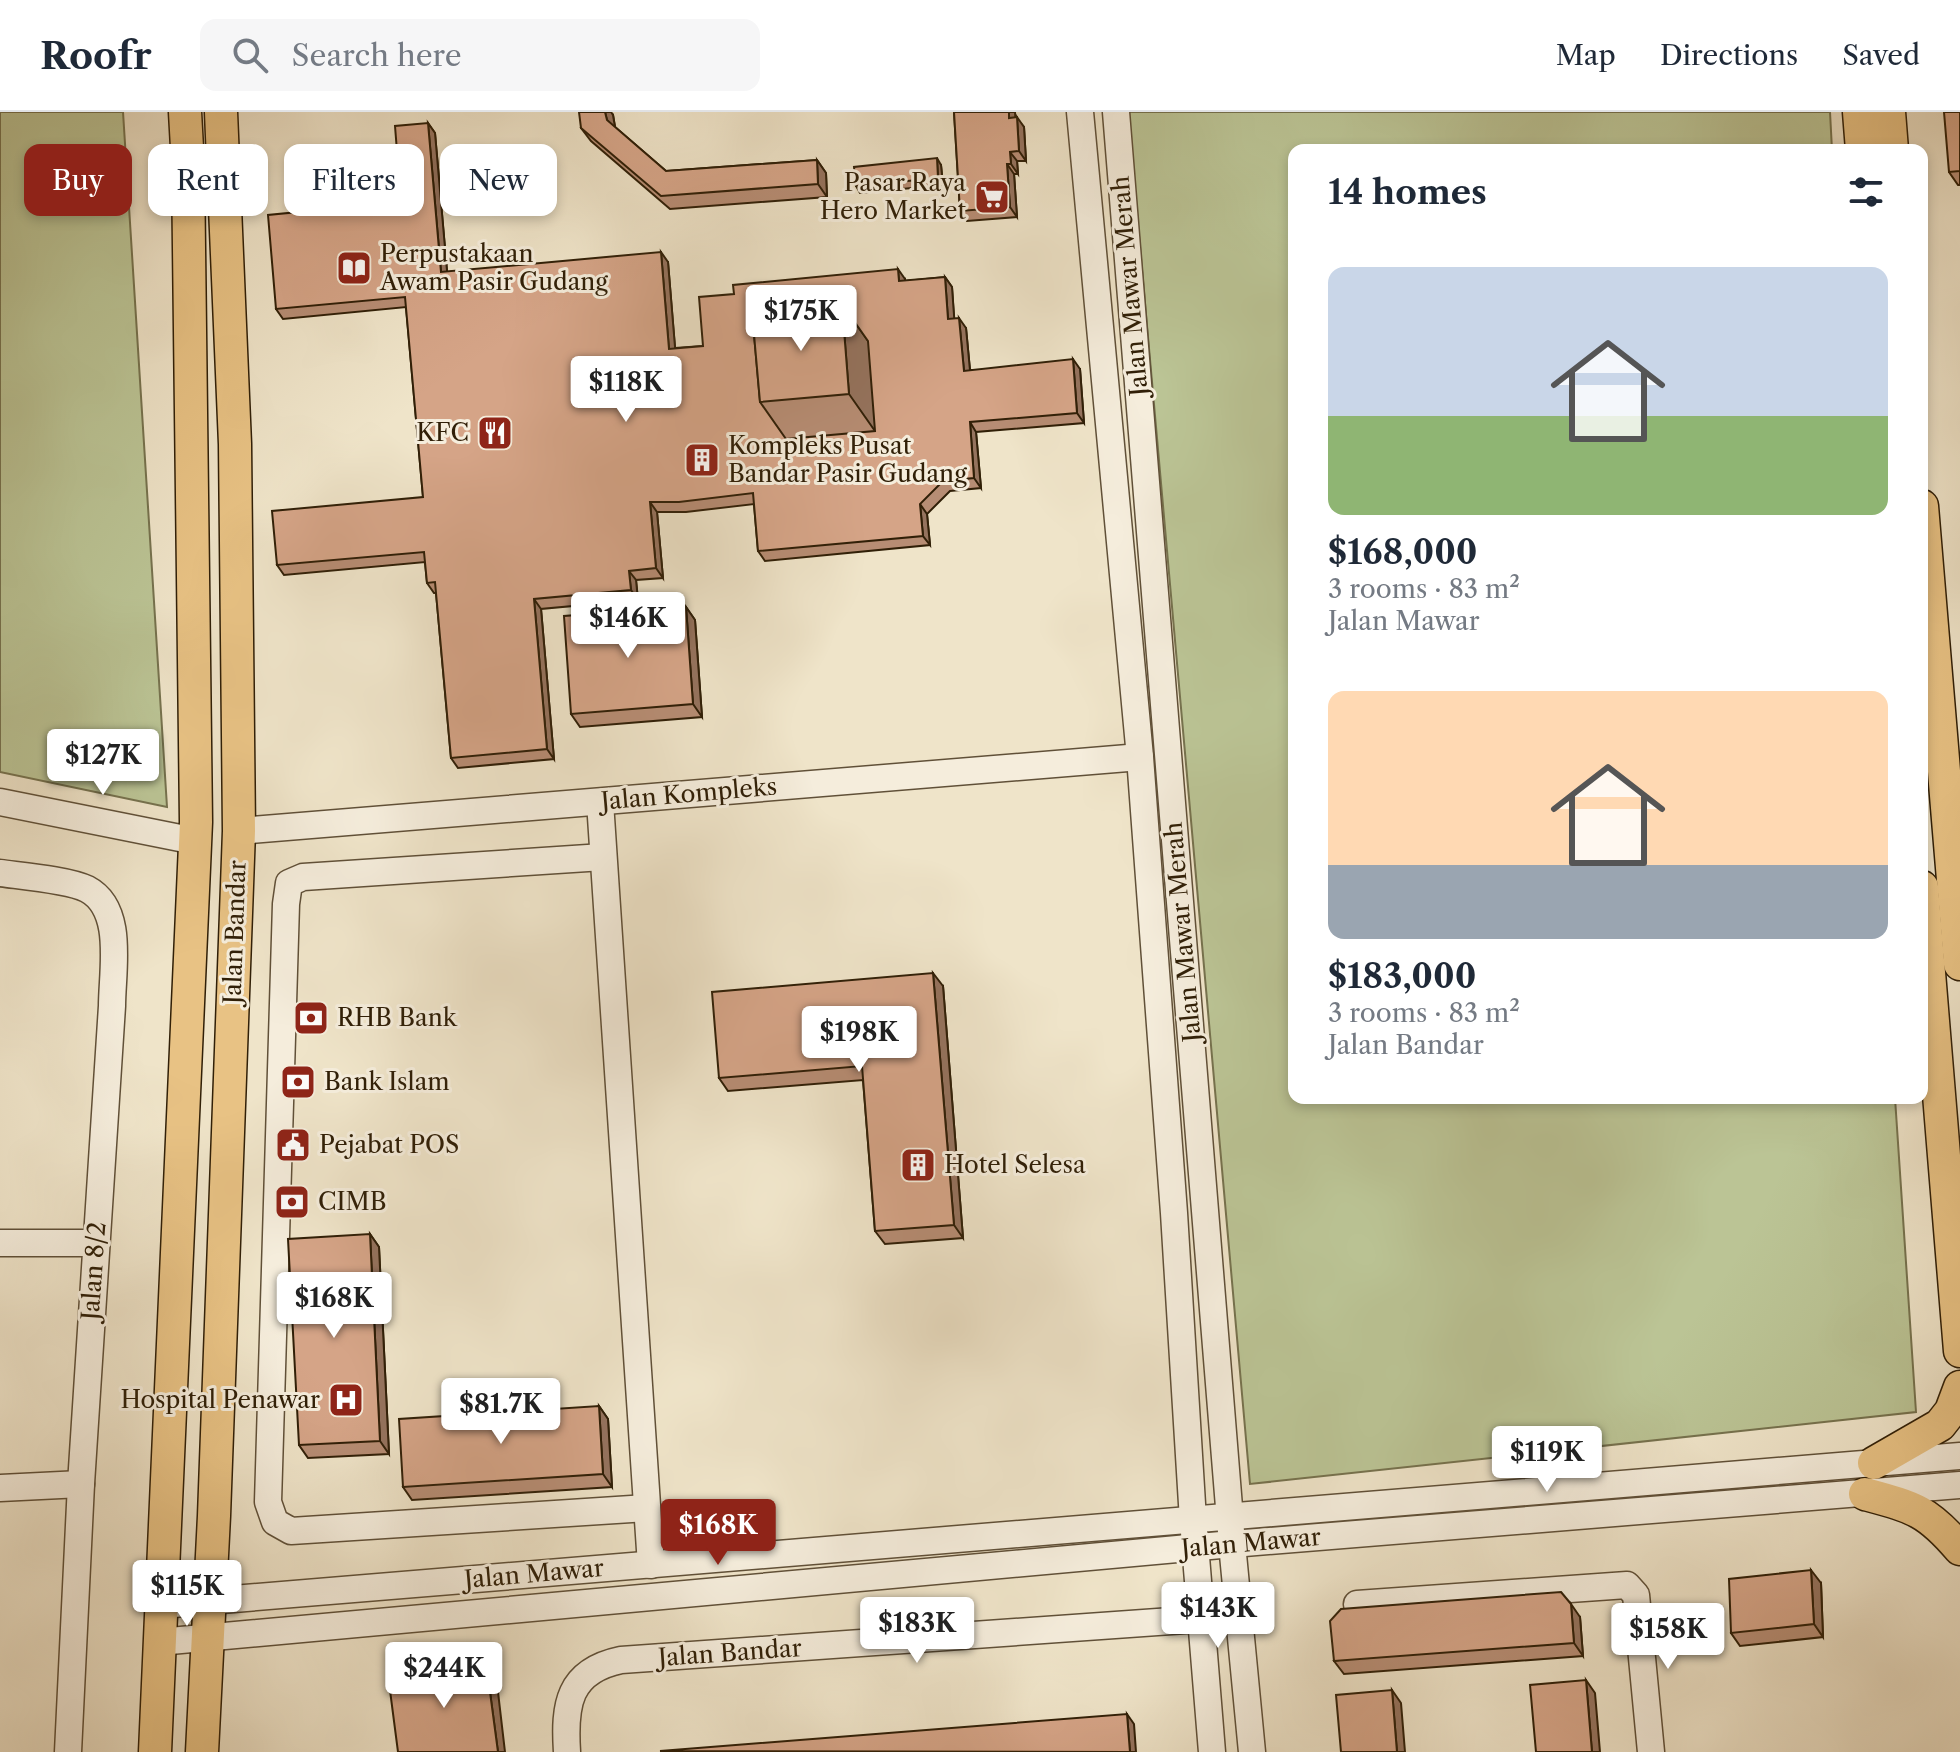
<!DOCTYPE html>
<html lang="en">
<head>
<meta charset="utf-8">
<style>
  body { margin:0; font-family:"Libre Caslon Text",serif; background:#f6f6f7; color:#1f2937; height:100vh; display:flex; flex-direction:column; font-size:30px; white-space:nowrap }
  * { box-sizing:border-box; margin:0 }
  p { font-size:26px; color:#747a83 }
  .icon { flex:none; width:44px; height:44px; fill:none; stroke:currentColor; stroke-width:2; stroke-linecap:round; stroke-linejoin:round }
  .map { position:relative; flex:1; overflow:hidden }
  .side { position:absolute; left:1288px; top:32px; width:640px; height:960px; display:flex; flex-direction:column; background:#fff; border-radius:16px; box-shadow:0 4px 12px #0003 }
  .side>* { flex:none }
  .hud { position:absolute; left:24px; top:32px; width:760px; height:72px; display:flex; gap:16px }
  .price { position:absolute; translate:-50% -68px; padding:0 18px; border-radius:8px; background:#fff; color:#222; font-size:26px; line-height:52px; filter:drop-shadow(0 2px 4px #0008) }
  .price::after { content:''; position:absolute; left:50%; top:48px; width:24px; height:18px; margin-left:-12px; background:inherit; clip-path:polygon(0 0,100% 0,50% 100%) }
  .price.active { background:#8f2418; color:#fff }
  ul { padding:0; list-style:none }
  li { display:grid; align-content:center; gap:16px; height:424px; padding:0 40px }
  li span { display:grid; place-items:center; height:248px; border-radius:16px; color:#555 }
  li>.icon { margin-inline-start:auto }
  span .icon { width:144px; height:144px; fill:#fffc; stroke-width:1 }
  li b { font-size:34px }
  h2 { display:flex; justify-content:space-between; align-items:center; height:96px; padding:0 40px; font-size:34px }
  .chip { padding:0 28px; border-radius:16px; background:#fff; box-shadow:0 4px 12px #0003; font-size:28px; line-height:72px }
  .chip.active { background:#8f2418; color:#fff }
  header { display:flex; align-items:center; gap:48px; box-sizing:border-box; height:112px; padding:0 40px; background:#fff; border-bottom:2px solid #e0e1e3 }
  header strong { font-size:38px }
  nav { display:flex; gap:44px; margin-inline-start:auto; font-size:28px }
  .search { width:560px; height:72px; background:#f6f6f7; display:flex; align-items:center; gap:20px; box-sizing:border-box; padding:0 28px; border-radius:16px; color:#747a83; font-size:30px }
  .map>svg:first-child { display:block }
  .green { fill:#bbc495; stroke:#76724e; stroke-width:2 }
  .lines { fill:none; stroke-linecap:round; stroke-linejoin:round }
  .minor-casing { stroke:#605038; stroke-width:29 }
  .major-casing { stroke:#301f07; stroke-width:35 }
  .minor { stroke:#f5eddc; stroke-width:26 }
  .major { stroke:#e8c284; stroke-width:32 }
  .wall { fill:#b78d74; stroke:#301f07; stroke-width:2 }
  .shaded-wall { fill:#95735e; stroke:#301f07; stroke-width:2 }
  .building { fill:#d5a487; stroke:#301f07; stroke-width:2; fill-rule:evenodd }
  .labels { text-anchor:middle; stroke-width:6; stroke-linejoin:round; paint-order:stroke }
  .poi-label { font-size:24px; fill:#301f07; stroke:#f5eddc; text-anchor:start }
  .street-label { font-size:24px; fill:#301f07; stroke:#f5eddc }
</style>
</head>
<body>
<header>
<strong>Roofr</strong>
<div class="search"><svg class="icon" aria-label="search" viewBox="0 0 24 24"><circle cx="10" cy="10" r="6"/><path d="M15 15l6 6"/></svg>Search here</div>
<nav><a>Map</a><a>Directions</a><a>Saved</a></nav>
</header>
<div class="map">
<svg width="1960" height="1640" viewBox="0 0 1960 1640">
  <rect width="100%" height="100%" fill="#efe4c9"/>
  <filter id="stains"><feTurbulence type="fractalNoise" baseFrequency=".0025" numOctaves="4"/><feColorMatrix values="0 0 0 0 .2 0 0 0 0 .09 0 0 0 0 .02 0 0 0 .5 -.17"/></filter>
  <radialGradient id="worn" r=".72"><stop offset=".6" stop-color="#630" stop-opacity="0"/><stop offset="1" stop-color="#630" stop-opacity=".3"/></radialGradient>
  <g class="green">
    <path d="M0,0h123l44,695 -167,-35z"/>
    <path d="M1128,0h702l2,38h-538v948h601l21,314 -666,72z"/>
  </g>
  <g class="lines">
    <defs>
      <g id="minor">
        <path d="M1080,0l60,645 34,456 19,307 19,232"/>
        <path d="M1116,0l116,1432 20,208"/>
        <path d="M0,690l195,39"/>
        <path d="M600,690l51,763"/>
        <path d="M239,719l901,-74"/>
        <path d="M603,745l-300,20 -14,6 -3,21 -18,598 7,20 16,9 356,-23"/>
        <path d="M0,761c22,3 69,7 87,16 38,20 25,81 25,117l-31,478 -13,268"/>
        <path d="M0,1131h96"/>
        <path d="M0,1376l81,-4"/>
        <path d="M1357,1492l270,-19 9,10 15,157"/>
        <path d="M161,1493l1799,-149"/>
        <path d="M159,1530l1073,-98 728,-59"/>
        <path d="M567,1640c-3,-47 1,-81 54,-92l579,-41"/>
      </g>
      <g id="major">
        <path d="M1859,0l3,38"/>
        <path d="M1889,0l3,38"/>
        <path d="M1922,394l38,458"/>
        <path d="M1922,775l38,464"/>
        <path d="M1874,1351l66,-38 11,-14 9,-24"/>
        <path d="M1865,1382c48,13 62,16 95,55"/>
        <path d="M155,1640l41,-930 -8,-656 -3,-54"/>
        <path d="M202,1640l12,-236 25,-685 -4,-387 -14,-332"/>
      </g>
    </defs>
    <use href="#minor" class="minor-casing"/>
    <use href="#major" class="major-casing"/>
    <use href="#minor" class="minor"/>
    <use href="#major" class="major"/>
  </g>
  <g class="wall">
    <path d="M954,0h61v5l9,10 2,34h-9l1,13h-4l3,43 -50,4 -7,-10z"/>
    <path d="M1960,0v73h-2l-9,-13z"/>
    <path d="M613,3l2,12 51,44 151,-11 9,13 1,24 -157,12 -79,-68 -10,-13z"/>
    <path d="M428,11l7,10 12,139 221,-10 7,86 28,-2 202,-67v2l40,-4 7,10 2,31 12,10 4,42 110,-1 4,54 -108,9 5,56 -31,3 -23,23 3,31 -165,16 -7,-10 -4,-47 -68,8h-29l6,66 -27,2 2,20 -97,9 13,150 -96,9 -7,-10 -15,-165h-2l-7,-10 -2,-21 -141,13 -7,-10 146,-68 -17,-190 -123,12 -7,-10 125,-107z"/>
    <path d="M941,53l2,20 -83,8 -4,-7z"/>
    <path d="M686,495l9,13 7,97 -122,10 -9,-13z"/>
    <path d="M943,874l20,252 -78,6 -10,-13 -12,-151 -135,11 -9,-13z"/>
    <path d="M370,1122l9,13 10,207 -81,4 -9,-13z"/>
    <path d="M599,1294l9,13 4,68 -200,13 -9,-13z"/>
    <path d="M1821,1471l2,54 -83,9 -9,-13z"/>
    <path d="M1580,1505l3,39 -239,18 -10,-13z"/>
  </g>
  <g class="shaded-wall">
    <path d="M605,0h6l2,3 3,18 -9,-13z"/>
    <path d="M1009,0h6l1,16 -7,-10z"/>
    <path d="M1017,5l7,10 2,34 -7,-10z"/>
    <path d="M428,11l7,10 13,149 -7,-10z"/>
    <path d="M1010,40l7,9 1,13 -7,-10z"/>
    <path d="M937,46l4,7 2,20 -5,-7z"/>
    <path d="M817,48l9,13 1,24 -9,-13z"/>
    <path d="M1007,52l7,10 3,43 -7,-10z"/>
    <path d="M661,140l7,10 8,97 -7,-10z"/>
    <path d="M898,157l7,10 1,12 -7,-10z"/>
    <path d="M945,165l7,10 3,42 -7,-10z"/>
    <path d="M842,192l33,47 7,90 -33,-47z"/>
    <path d="M959,206l7,10 5,53 -7,-10z"/>
    <path d="M1073,247l7,10 4,54 -7,-10z"/>
    <path d="M970,310l6,10 5,56 -7,-10z"/>
    <path d="M650,390l7,10 6,66 -7,-10z"/>
    <path d="M920,392l7,10 3,31 -7,-9z"/>
    <path d="M629,459l7,9 2,20 -7,-10z"/>
    <path d="M534,487l7,10 13,150 -7,-10z"/>
    <path d="M686,495l9,13 7,97 -9,-13z"/>
    <path d="M933,861l10,13 20,252 -9,-13z"/>
    <path d="M370,1122l9,13 10,207 -9,-13z"/>
    <path d="M599,1294l9,13 4,68 -9,-13z"/>
    <path d="M1811,1458l10,13 2,54 -9,-13z"/>
    <path d="M1571,1492l9,13 3,39 -9,-13z"/>
    <path d="M486,1550l10,13 9,77h-7z"/>
    <path d="M1586,1568l9,13 5,59h-8z"/>
    <path d="M1392,1578l9,13 4,49h-8z"/>
    <path d="M1127,1602l7,10 2,28h-6z"/>
  </g>
  <g class="building">
    <path d="M579,0h26l2,8 59,51 151,-11 1,24 -157,12 -80,-68z"/>
    <path d="M954,0h55v6l8,-1 2,34 -9,1 1,12h-4l3,43 -50,4z"/>
    <path d="M1944,0h16v59l-11,1z"/>
    <path d="M428,11l13,149 220,-20 8,97 34,-3 -4,-49 35,-3 -1,-9 165,-16 1,12 46,-4 3,42 11,-1 5,53 109,-12 4,54 -107,9 4,56 -31,3 -23,23 3,32 -165,15 -5,-58 -74,9h-29l6,66 -27,3 2,19 -97,9 13,150 -96,9 -16,-176 -8,1 -3,-31 -147,13 -5,-54 151,-14 -18,-200 -129,12 -8,-94 133,-13 -6,-76zM842,192l26,37 7,90 -89,8 -26,-37 -8,-90z"/>
    <path d="M937,46l1,20 -82,8 -2,-19z"/>
    <path d="M842,192l7,90 -89,8 -8,-90z"/>
    <path d="M686,495l7,97 -122,10 -7,-98z"/>
    <path d="M933,861l21,252 -79,6 -13,-165 -143,12 -7,-86z"/>
    <path d="M370,1122l10,207 -81,4 -11,-206z"/>
    <path d="M599,1294l4,68 -200,13 -4,-68z"/>
    <path d="M1811,1458l3,54 -83,9 -2,-54z"/>
    <path d="M1561,1480l10,12 3,39 -240,18 -4,-40 11,-12z"/>
    <path d="M486,1550l12,90h-100l-10,-77z"/>
    <path d="M1586,1568l6,72h-56l-6,-67z"/>
    <path d="M1392,1578l5,62h-56l-5,-57z"/>
    <path d="M1127,1602l3,38 -470,-1z"/>
  </g>
  <defs>
    <symbol id="supermarket-square" viewBox="-11 -11 22 22"><rect x="-9" y="-9" width="18" height="18" rx="4" fill="#8f2418" stroke="#f5eddc"/><path d="M-6-5.5h2.5l.6 2H6L4.5 2H-2.5L-4.4-4H-6ZM-1.5 3.2a1.3 1.3 0 1 0 .1 0ZM3 3.2a1.3 1.3 0 1 0 .1 0Z" fill="#fff"/></symbol>
    <symbol id="library-square" viewBox="-11 -11 22 22"><rect x="-9" y="-9" width="18" height="18" rx="4" fill="#8f2418" stroke="#f5eddc"/><path d="M-6-4Q-3-5.5-.7-3.5V5Q-3 3-6 4ZM6-4Q3-5.5 .7-3.5V5Q3 3 6 4Z" fill="#fff"/></symbol>
    <symbol id="restaurant-square" viewBox="-11 -11 22 22"><rect x="-9" y="-9" width="18" height="18" rx="4" fill="#8f2418" stroke="#f5eddc"/><path d="M-5-6h1v4h1v-4h1v4h1v-4h1v5L-1.5 .5V6h-2V.5L-5-1ZM5-6V6H3V1.5H1.5Q1.5-4 5-6Z" fill="#fff"/></symbol>
    <symbol id="building-square" viewBox="-11 -11 22 22"><rect x="-9" y="-9" width="18" height="18" rx="4" fill="#8f2418" stroke="#f5eddc"/><path d="M-4-6H4V6H1V3H-1V6H-4ZM-2.5-4.3h1.7v1.8h-1.7ZM.8-4.3h1.7v1.8H.8ZM-2.5-1h1.7V.8h-1.7ZM.8-1h1.7V.8H.8Z" fill="#fff"/></symbol>
    <symbol id="bank-square" viewBox="-11 -11 22 22"><rect x="-9" y="-9" width="18" height="18" rx="4" fill="#8f2418" stroke="#f5eddc"/><path d="M-6-4H6V4H-6ZM0-2.3a2.3 2.3 0 1 0 0 4.6a2.3 2.3 0 1 0 0-4.6Z" fill="#fff"/></symbol>
    <symbol id="civic-square" viewBox="-11 -11 22 22"><rect x="-9" y="-9" width="18" height="18" rx="4" fill="#8f2418" stroke="#f5eddc"/><path d="M-.6-6.5H3V-4.5H.6V-3L4-1V1h2V6H-6V1h2V-1L-.6-3ZM-1.2 2.5V6h2.4V2.5Z" fill="#fff"/></symbol>
    <symbol id="hospital-square" viewBox="-11 -11 22 22"><rect x="-9" y="-9" width="18" height="18" rx="4" fill="#8f2418" stroke="#f5eddc"/><path d="M-5-5h3v3.5h4V-5h3V5h-3V1.5h-4V5h-3Z" fill="#fff"/></symbol>
  </defs>
  <g fill-rule="evenodd">
    <use href="#supermarket-square" x="972" y="65" width="40" height="40"/>
    <use href="#library-square" x="334" y="136" width="40" height="40"/>
    <use href="#restaurant-square" x="475" y="301" width="40" height="40"/>
    <use href="#building-square" x="682" y="328" width="40" height="40"/>
    <use href="#bank-square" x="291" y="886" width="40" height="40"/>
    <use href="#bank-square" x="278" y="950" width="40" height="40"/>
    <use href="#civic-square" x="273" y="1013" width="40" height="40"/>
    <use href="#building-square" x="898" y="1033" width="40" height="40"/>
    <use href="#bank-square" x="272" y="1070" width="40" height="40"/>
    <use href="#hospital-square" x="326" y="1268" width="40" height="40"/>
  </g>
  <g class="labels">
    <g class="poi-label">
      <text x="966" y="79" text-anchor="end">Pasar Raya<tspan x="966" dy="28">Hero Market</tspan></text>
      <text x="380" y="150">Perpustakaan<tspan x="380" dy="28">Awam Pasir Gudang</tspan></text>
      <text x="469" y="329" text-anchor="end">KFC</text>
      <text x="728" y="342">Kompleks Pusat<tspan x="728" dy="28">Bandar Pasir Gudang</tspan></text>
      <text x="337" y="914">RHB Bank</text>
      <text x="324" y="978">Bank Islam</text>
      <text x="319" y="1041">Pejabat POS</text>
      <text x="944" y="1061">Hotel Selesa</text>
      <text x="318" y="1098">CIMB</text>
      <text x="320" y="1296" text-anchor="end">Hospital Penawar</text>
    </g>
    <g class="street-label">
      <text transform="translate(1130 174) rotate(-95)" y="8">Jalan Mawar Merah</text>
      <text transform="translate(689 682) rotate(-5)" y="8">Jalan Kompleks</text>
      <text transform="translate(235 820) rotate(-88)" y="8">Jalan Bandar</text>
      <text transform="translate(1183 820) rotate(-95)" y="8">Jalan Mawar Merah</text>
      <text transform="translate(94 1159) rotate(-86)" y="8">Jalan 8/2</text>
      <text transform="translate(1251 1431) rotate(-5)" y="8">Jalan Mawar</text>
      <text transform="translate(534 1462) rotate(-5)" y="8">Jalan Mawar</text>
      <text transform="translate(730 1541) rotate(-4)" y="8">Jalan Bandar</text>
    </g>
  </g>
  <rect width="100%" height="100%" filter="url(#stains)"/>
  <rect width="100%" height="100%" fill="url(#worn)"/>
</svg>
<b class="price" style="left:801px;top:241px">$175K</b>
<b class="price" style="left:626px;top:312px">$118K</b>
<b class="price" style="left:628px;top:548px">$146K</b>
<b class="price" style="left:103px;top:685px">$127K</b>
<b class="price" style="left:859px;top:962px">$198K</b>
<b class="price" style="left:334px;top:1228px">$168K</b>
<b class="price" style="left:501px;top:1334px">$81.7K</b>
<b class="price" style="left:1547px;top:1382px">$119K</b>
<b class="price active" style="left:718px;top:1455px">$168K</b>
<b class="price" style="left:187px;top:1516px">$115K</b>
<b class="price" style="left:1218px;top:1538px">$143K</b>
<b class="price" style="left:917px;top:1553px">$183K</b>
<b class="price" style="left:1668px;top:1559px">$158K</b>
<b class="price" style="left:444px;top:1598px">$244K</b>
<div class="hud">
<a class="chip active">Buy</a>
<a class="chip">Rent</a>
<a class="chip">Filters</a>
<a class="chip">New</a>
</div>
<section class="side">
<h2>14 homes<svg class="icon" aria-label="filters" viewBox="0 0 24 24"><path d="M4 7h16M4 17h16"/><circle cx="9" cy="7" r="2"/><circle cx="15" cy="17" r="2"/></svg></h2>
<ul>
<li><span style="background:linear-gradient(#c9d6e8 60%,#8fb573 0)"><svg class="icon" aria-label="home" viewBox="0 0 24 24"><path d="M3 11l9-7 9 7M6 9v11h12V9"/></svg></span><div><b>$168,000</b><p>3 rooms · 83 m²</p><p>Jalan Mawar</p></div></li>
<li><span style="background:linear-gradient(#ffd9b3 70%,#9aa5b1 0)"><svg class="icon" aria-label="home" viewBox="0 0 24 24"><path d="M3 11l9-7 9 7M6 9v11h12V9"/></svg></span><div><b>$183,000</b><p>3 rooms · 83 m²</p><p>Jalan Bandar</p></div></li>
</ul>
</section>
</div>
</body>
</html>
